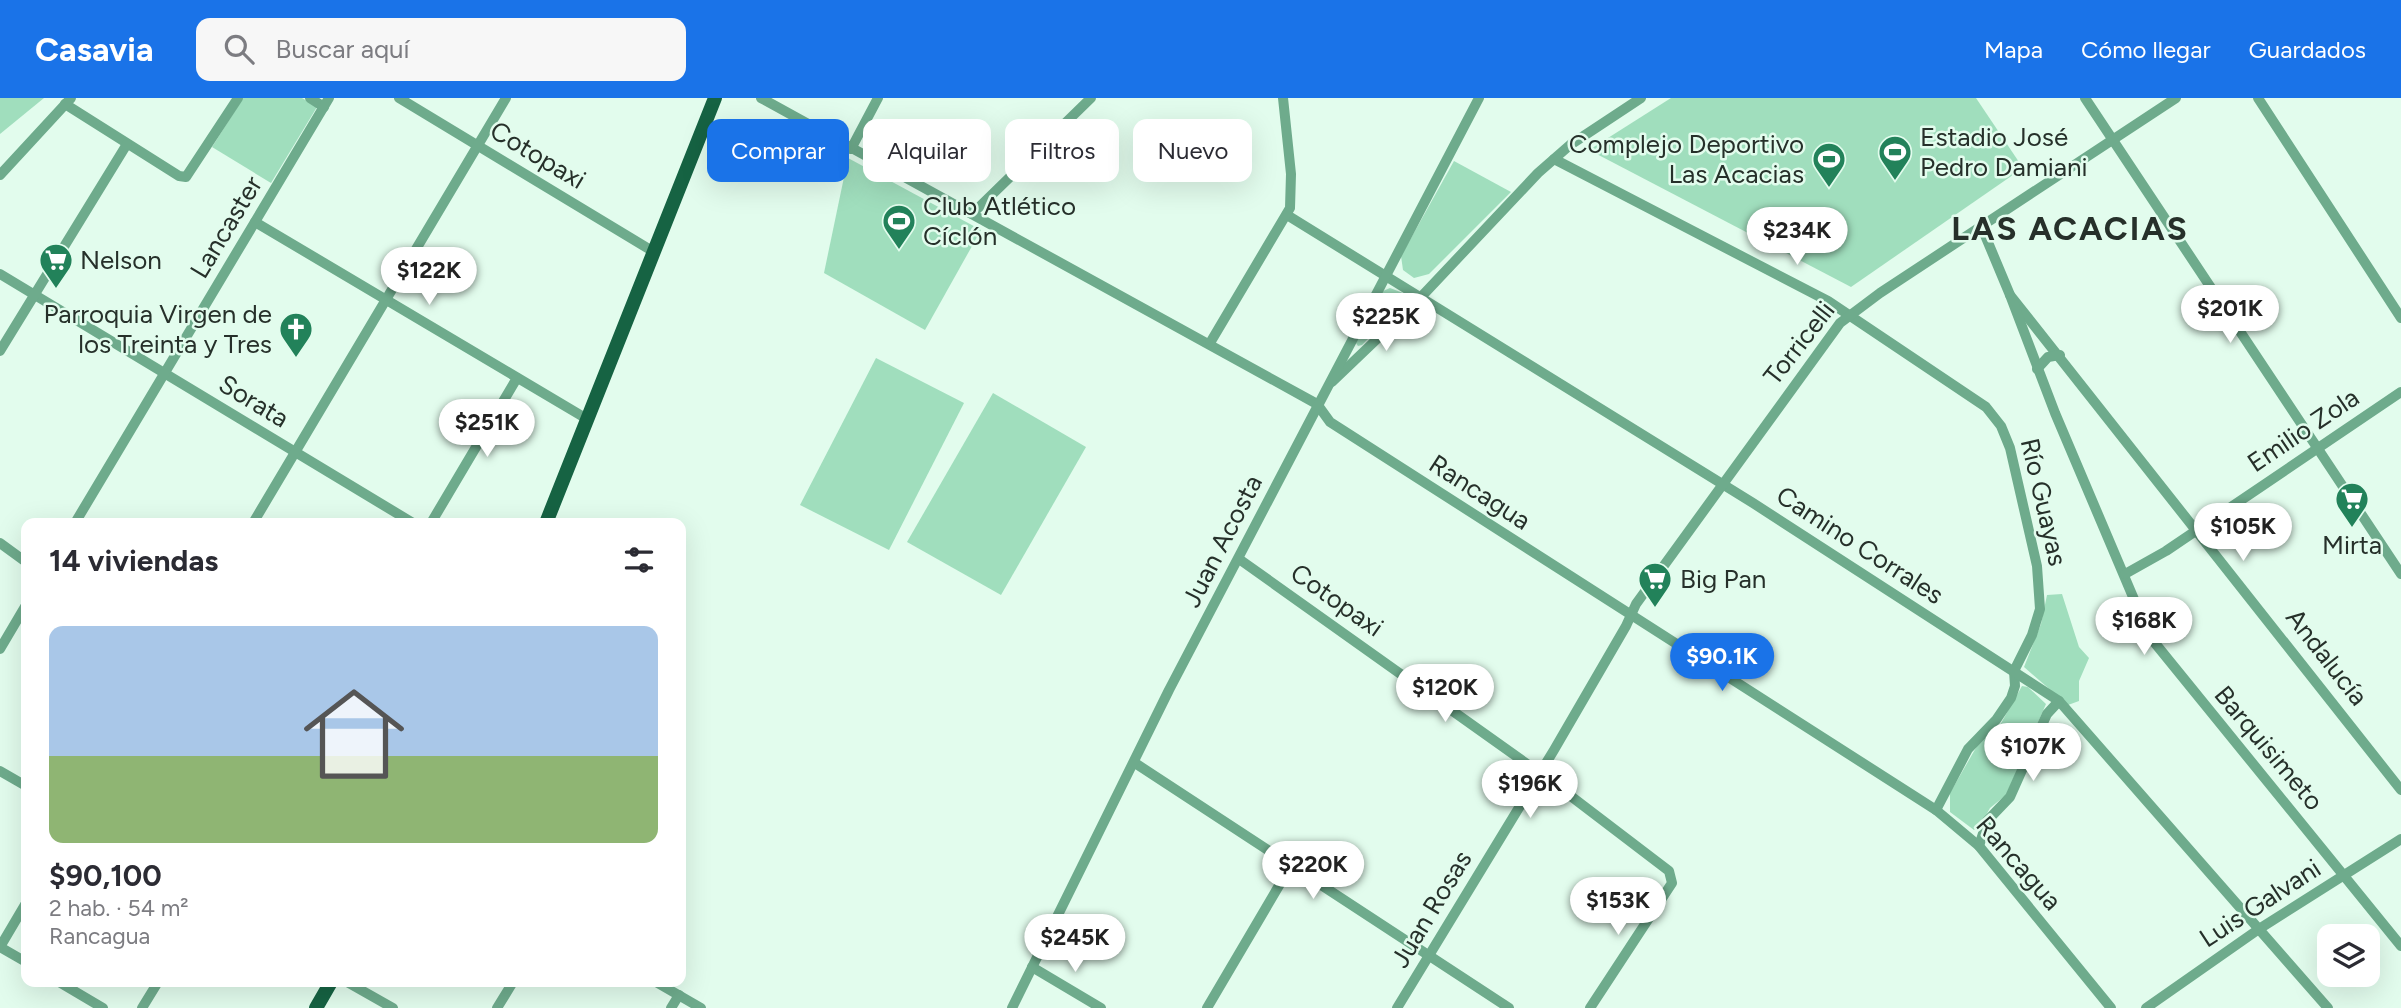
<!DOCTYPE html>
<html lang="es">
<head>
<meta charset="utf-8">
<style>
  body { margin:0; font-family:Figtree,sans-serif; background:#f7f7f7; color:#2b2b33; height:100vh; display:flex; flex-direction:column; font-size:26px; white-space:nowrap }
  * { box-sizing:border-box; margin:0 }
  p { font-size:23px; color:#7c7c81 }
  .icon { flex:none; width:38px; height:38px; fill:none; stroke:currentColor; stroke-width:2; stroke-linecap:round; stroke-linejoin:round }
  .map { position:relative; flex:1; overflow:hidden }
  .drawer { position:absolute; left:21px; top:420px; width:665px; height:469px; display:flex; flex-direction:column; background:#fff; border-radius:14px; box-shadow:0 7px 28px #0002 }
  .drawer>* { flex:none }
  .hud { position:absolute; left:707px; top:21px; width:665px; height:63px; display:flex; gap:14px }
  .fabs { position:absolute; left:2317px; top:826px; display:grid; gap:14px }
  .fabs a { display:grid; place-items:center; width:63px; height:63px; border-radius:14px; background:#fff; box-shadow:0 7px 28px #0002; font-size:35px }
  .price { position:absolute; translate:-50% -60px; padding:0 16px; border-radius:24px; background:#fff; color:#222; font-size:23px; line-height:46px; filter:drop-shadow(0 2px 4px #0008) }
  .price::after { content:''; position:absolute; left:50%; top:42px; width:21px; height:16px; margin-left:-10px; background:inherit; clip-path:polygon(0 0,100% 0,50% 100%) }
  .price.active { background:#1a73e8; color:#fff }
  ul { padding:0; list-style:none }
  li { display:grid; align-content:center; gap:14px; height:371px; padding:0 28px }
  li span { display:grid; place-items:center; height:217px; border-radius:14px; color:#555 }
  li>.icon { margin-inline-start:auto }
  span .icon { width:126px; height:126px; fill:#fffc; stroke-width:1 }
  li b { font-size:30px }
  h2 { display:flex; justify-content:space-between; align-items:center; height:84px; padding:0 28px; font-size:30px }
  .tag { padding:0 24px; border-radius:14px; background:#fff; box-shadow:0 7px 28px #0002; font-size:24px; line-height:63px }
  .tag.active { background:#1a73e8; color:#fff }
  header { display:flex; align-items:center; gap:42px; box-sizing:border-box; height:98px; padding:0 35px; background:#1a73e8; color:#fff }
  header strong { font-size:33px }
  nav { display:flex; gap:38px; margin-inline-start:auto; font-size:24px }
  .search { width:490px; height:63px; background:#f7f7f7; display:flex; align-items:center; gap:18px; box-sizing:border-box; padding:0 24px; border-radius:14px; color:#7c7c81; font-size:26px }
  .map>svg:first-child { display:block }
  .green { fill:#a0debd }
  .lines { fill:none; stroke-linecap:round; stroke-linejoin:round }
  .minor { stroke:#6eab8c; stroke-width:10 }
  .major { stroke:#166343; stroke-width:14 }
  .labels { text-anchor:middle; stroke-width:5; stroke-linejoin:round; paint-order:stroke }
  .poi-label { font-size:26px; fill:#26302a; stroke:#e2fced; text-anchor:start }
  .street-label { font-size:26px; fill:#26302a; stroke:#e2fced }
  .district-label { font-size:33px; font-weight:bold; letter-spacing:2px; fill:#26302a; stroke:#e2fced }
</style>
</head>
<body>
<header>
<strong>Casavia</strong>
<div class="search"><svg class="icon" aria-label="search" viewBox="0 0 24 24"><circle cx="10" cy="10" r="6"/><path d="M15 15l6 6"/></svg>Buscar aquí</div>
<nav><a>Mapa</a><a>Cómo llegar</a><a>Guardados</a></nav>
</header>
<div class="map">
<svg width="2401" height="910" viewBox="0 0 2401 910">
  <rect width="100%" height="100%" fill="#e2fced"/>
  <g class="green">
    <path d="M0,0h44l-44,36z"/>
    <path d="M243,0h59l15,9 -46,76 -59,-36z"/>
    <path d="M1671,0h305l47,70 -172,119 -262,-137z"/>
    <path d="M848,60l133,72 -56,100 -101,-57z"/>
    <path d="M1454,63l57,31 -82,82 -15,4 -11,-8 -2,-14z"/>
    <path d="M1390,190l13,5v10l-41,42 -4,1 -2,-3 27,-52z"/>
    <path d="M876,260l88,45 -75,147 -89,-45z"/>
    <path d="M993,295l93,54 -85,148 -94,-53z"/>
    <path d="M2062,496l17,53 10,11 -10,23v20l-11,4 -44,-38 17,-43 6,-29z"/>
    <path d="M2022,588l6,1 18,17 -40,91 -16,13 -10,18 -6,4 -24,-18v-19l27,-47 23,-21z"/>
  </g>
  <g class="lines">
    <g class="minor">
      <path d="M310,0l14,9"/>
      <path d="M399,0l255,154"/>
      <path d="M761,0l556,306 13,18 606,388 43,36 132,162"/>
      <path d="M2085,0l316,476"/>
      <path d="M2258,0l143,220"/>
      <path d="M65,6l114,72 7,1 52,-79"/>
      <path d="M851,51l27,-51"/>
      <path d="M1554,61l274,142 158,106 15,19 9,22 27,118 3,43 -8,26 -18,36 1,15 -4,12 -15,22 -28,29 -32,61"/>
      <path d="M0,77l71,-77"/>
      <path d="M972,116l119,-116"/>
      <path d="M1287,117l466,288 306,198 269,307"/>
      <path d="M255,124l332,197"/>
      <path d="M1982,130l28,67 391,495"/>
      <path d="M0,176l413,249"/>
      <path d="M2010,197l45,118 95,224 251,309"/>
      <path d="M1210,245l80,-135 1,-34 -8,-76"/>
      <path d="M0,253l127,-207"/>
      <path d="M2037,271l11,-12 12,-2"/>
      <path d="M1332,284l90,-86 116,-123 32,-28 71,-47"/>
      <path d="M75,425l254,-425"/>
      <path d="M253,425l253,-425"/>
      <path d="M431,425l86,-145"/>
      <path d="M0,445l26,19"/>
      <path d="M1239,461l312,222 118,90 3,12 -82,125"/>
      <path d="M2125,476l41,-23 235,-159"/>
      <path d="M0,551l26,-44"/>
      <path d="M1135,665l374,245"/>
      <path d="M0,673l26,15"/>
      <path d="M1979,748l8,-25 23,-24 37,-83 12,-13"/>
      <path d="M0,849l26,-44"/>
      <path d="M0,849l26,15"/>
      <path d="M1032,869l69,41"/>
      <path d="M59,884l44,26"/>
      <path d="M347,884l46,26"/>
      <path d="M656,884l45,26"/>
      <path d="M142,910l16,-26"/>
      <path d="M497,910l16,-26"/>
      <path d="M671,910l8,-13"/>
      <path d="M1012,910l157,-318 310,-592"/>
      <path d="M1207,910l83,-141"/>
      <path d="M1397,910l157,-258 72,-124 10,-22 204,-281 40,-30 296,-195"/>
      <path d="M2146,910l113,-79 142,-90"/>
    </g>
    <g class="major">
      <path d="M546,425l169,-425"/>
      <path d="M316,910l15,-26"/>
    </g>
  </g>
  <defs>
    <symbol id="stadium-pin" viewBox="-11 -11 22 30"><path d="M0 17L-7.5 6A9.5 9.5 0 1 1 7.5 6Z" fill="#22825a" stroke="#e2fced"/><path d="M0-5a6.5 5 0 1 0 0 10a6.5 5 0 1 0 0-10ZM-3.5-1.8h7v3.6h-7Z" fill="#fff"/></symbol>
    <symbol id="supermarket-pin" viewBox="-11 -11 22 30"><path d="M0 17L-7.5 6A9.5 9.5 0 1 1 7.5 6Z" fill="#22825a" stroke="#e2fced"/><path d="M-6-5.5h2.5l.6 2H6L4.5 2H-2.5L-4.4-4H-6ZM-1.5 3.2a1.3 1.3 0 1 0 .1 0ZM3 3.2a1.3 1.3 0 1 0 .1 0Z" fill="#fff"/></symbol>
    <symbol id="church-pin" viewBox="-11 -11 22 30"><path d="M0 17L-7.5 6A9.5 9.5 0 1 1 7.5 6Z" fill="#22825a" stroke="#e2fced"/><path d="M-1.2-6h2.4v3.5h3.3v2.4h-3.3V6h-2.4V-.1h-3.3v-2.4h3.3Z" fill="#fff"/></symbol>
  </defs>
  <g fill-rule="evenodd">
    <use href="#stadium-pin" x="1876" y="35" width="38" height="52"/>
    <use href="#stadium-pin" x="1810" y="42" width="38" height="52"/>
    <use href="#stadium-pin" x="880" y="104" width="38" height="52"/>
    <use href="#supermarket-pin" x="37" y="143" width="38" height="52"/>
    <use href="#church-pin" x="277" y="212" width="38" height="52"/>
    <use href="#supermarket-pin" x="2333" y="382" width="38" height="52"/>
    <use href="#supermarket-pin" x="1636" y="462" width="38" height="52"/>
  </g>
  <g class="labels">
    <g class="poi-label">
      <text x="1920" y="48">Estadio José<tspan x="1920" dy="30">Pedro Damiani</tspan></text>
      <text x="1804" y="55" text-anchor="end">Complejo Deportivo<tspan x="1804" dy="30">Las Acacias</tspan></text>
      <text x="923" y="117">Club Atlético<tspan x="923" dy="30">Cíclón</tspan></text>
      <text x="80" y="171">Nelson</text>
      <text x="272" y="225" text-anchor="end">Parroquia Virgen de<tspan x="272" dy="30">los Treinta y Tres</tspan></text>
      <text x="2352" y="456" text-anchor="middle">Mirta</text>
      <text x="1680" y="490">Big Pan</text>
    </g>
    <g class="street-label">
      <text transform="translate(538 57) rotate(31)" y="9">Cotopaxi</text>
      <text transform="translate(226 129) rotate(-59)" y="9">Lancaster</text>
      <text transform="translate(1799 245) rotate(-52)" y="9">Torricelli</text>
      <text transform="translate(254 303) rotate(31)" y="9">Sorata</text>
      <text transform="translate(2303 332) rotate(-34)" y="9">Emilio Zola</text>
      <text transform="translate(1480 394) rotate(33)" y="9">Rancagua</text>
      <text transform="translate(2044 404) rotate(77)" y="9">Río Guayas</text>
      <text transform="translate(1222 443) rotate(-63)" y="9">Juan Acosta</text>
      <text transform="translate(1860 447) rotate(33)" y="9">Camino Corrales</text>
      <text transform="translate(1337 502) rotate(35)" y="9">Cotopaxi</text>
      <text transform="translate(2327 559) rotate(52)" y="9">Andalucía</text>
      <text transform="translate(2269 650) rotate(50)" y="9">Barquisimeto</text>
      <text transform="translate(2019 765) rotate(49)" y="9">Rancagua</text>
      <text transform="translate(2260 805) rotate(-33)" y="9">Luis Galvani</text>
      <text transform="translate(1431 811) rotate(-59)" y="9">Juan Rosas</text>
    </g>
    <g class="district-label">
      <text x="2070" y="142">LAS ACACIAS</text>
    </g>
  </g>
</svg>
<div class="fabs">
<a><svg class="icon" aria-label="layers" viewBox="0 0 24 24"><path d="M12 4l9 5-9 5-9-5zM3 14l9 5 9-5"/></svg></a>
</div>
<b class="price" style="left:1797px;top:169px">$234K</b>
<b class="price" style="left:429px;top:209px">$122K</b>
<b class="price" style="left:2230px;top:247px">$201K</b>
<b class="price" style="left:1386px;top:255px">$225K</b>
<b class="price" style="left:487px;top:361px">$251K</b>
<b class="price" style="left:2243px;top:465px">$105K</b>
<b class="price" style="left:2144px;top:559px">$168K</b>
<b class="price active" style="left:1722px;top:595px">$90.1K</b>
<b class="price" style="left:1445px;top:626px">$120K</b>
<b class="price" style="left:2033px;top:685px">$107K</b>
<b class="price" style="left:1530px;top:722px">$196K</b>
<b class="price" style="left:1313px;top:803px">$220K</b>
<b class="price" style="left:1618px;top:839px">$153K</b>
<b class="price" style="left:1075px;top:876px">$245K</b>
<div class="hud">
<a class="tag active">Comprar</a>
<a class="tag">Alquilar</a>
<a class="tag">Filtros</a>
<a class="tag">Nuevo</a>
</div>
<section class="drawer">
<h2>14 viviendas<svg class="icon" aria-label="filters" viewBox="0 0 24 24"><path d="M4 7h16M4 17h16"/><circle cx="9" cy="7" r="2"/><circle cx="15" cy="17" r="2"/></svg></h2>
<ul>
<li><span style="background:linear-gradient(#a9c7e8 60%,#8fb573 0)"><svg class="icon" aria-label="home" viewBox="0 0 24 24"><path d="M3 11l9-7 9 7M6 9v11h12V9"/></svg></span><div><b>$90,100</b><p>2 hab. · 54 m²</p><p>Rancagua</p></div></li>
</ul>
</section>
</div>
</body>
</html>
